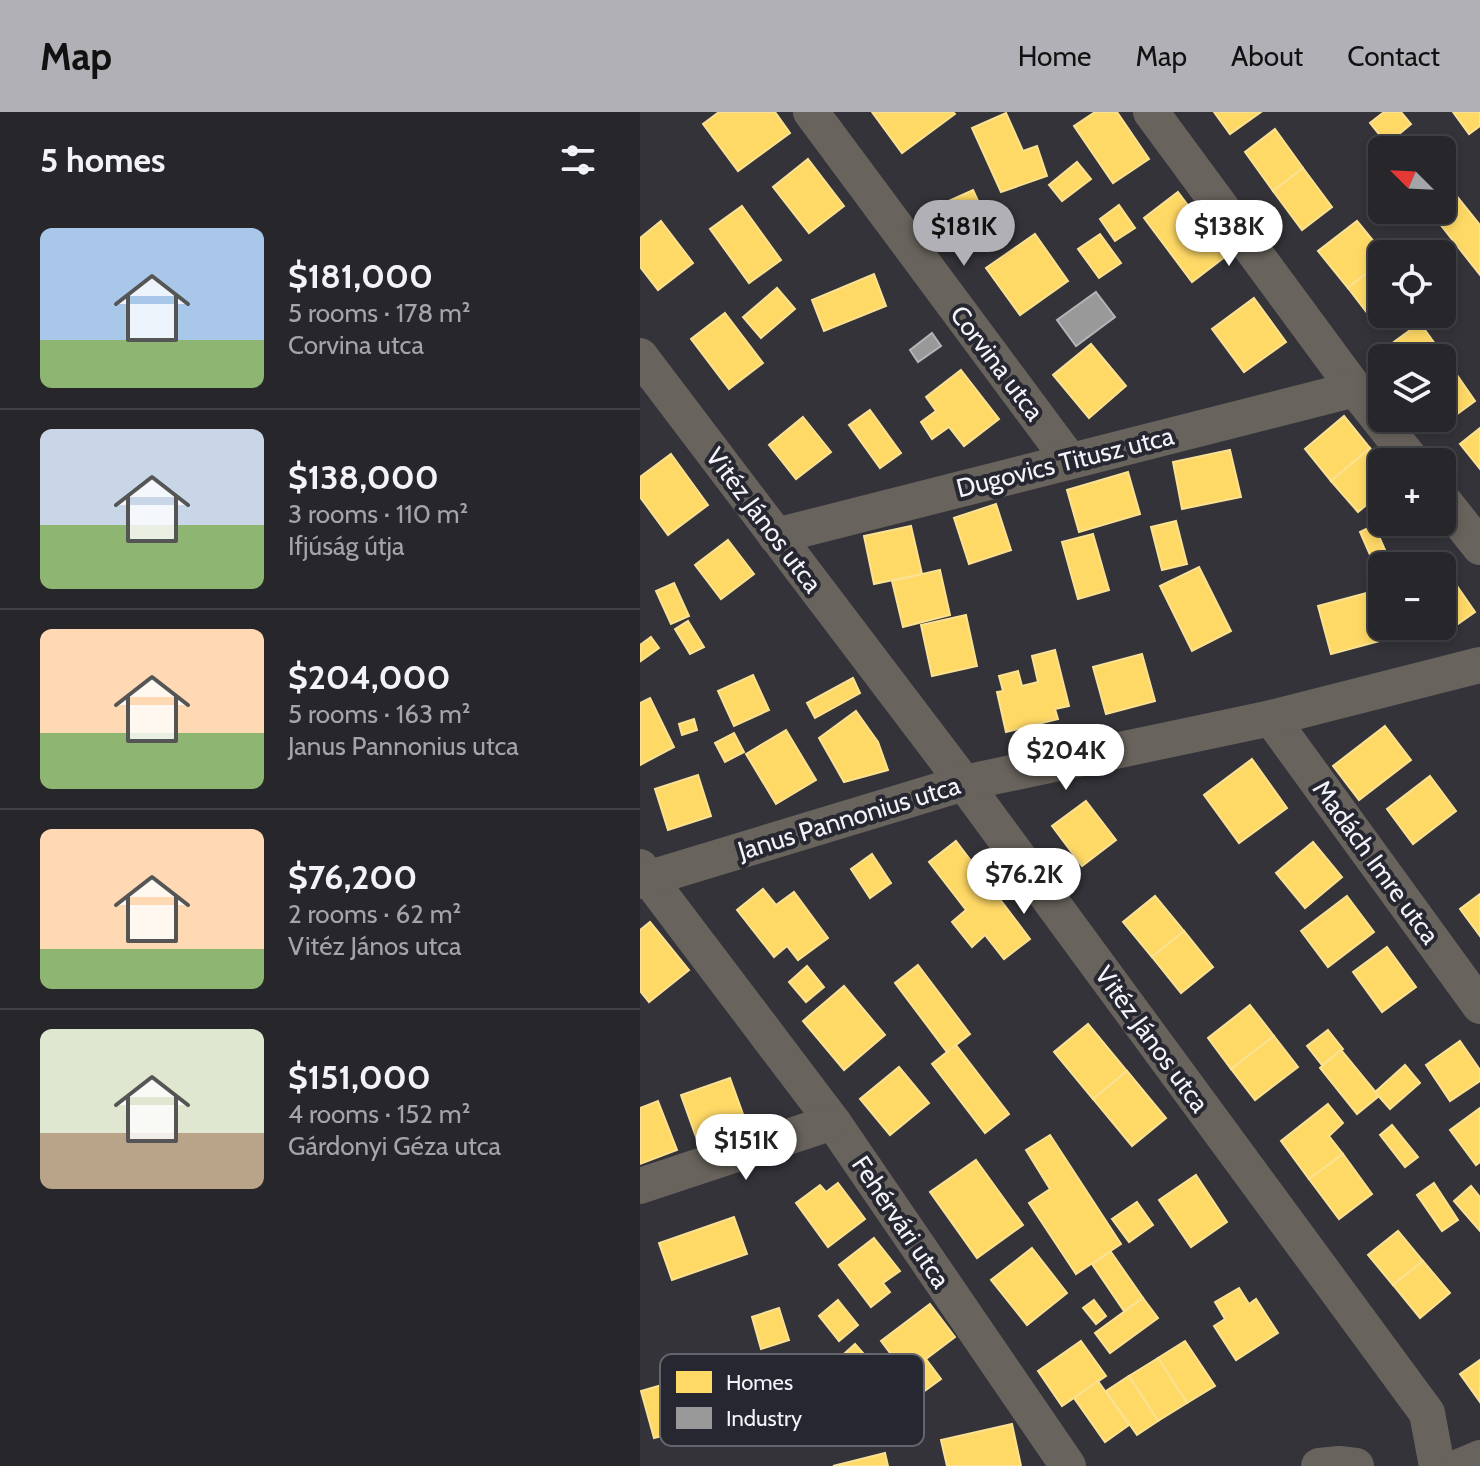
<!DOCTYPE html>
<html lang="en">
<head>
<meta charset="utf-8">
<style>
  body { margin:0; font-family:Cabin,sans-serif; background:#2e2e33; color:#f1f3f6; height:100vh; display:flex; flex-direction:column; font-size:30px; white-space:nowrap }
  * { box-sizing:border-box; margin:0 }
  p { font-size:26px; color:#a4a5a9 }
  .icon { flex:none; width:44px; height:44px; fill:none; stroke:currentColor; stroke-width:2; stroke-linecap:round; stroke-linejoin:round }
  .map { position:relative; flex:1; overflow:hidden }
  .side { display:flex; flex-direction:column; background:#26262b; width:640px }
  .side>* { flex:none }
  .needle { width:52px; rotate:294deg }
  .tools { position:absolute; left:728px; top:24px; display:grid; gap:16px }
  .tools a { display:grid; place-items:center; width:88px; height:88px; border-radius:12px; background:#26262b; box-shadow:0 4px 12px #0003,0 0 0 2px #424347; font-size:40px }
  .price { position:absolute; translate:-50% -68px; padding:0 18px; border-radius:28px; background:#fff; color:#222; font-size:26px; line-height:52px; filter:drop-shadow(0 2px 4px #0008) }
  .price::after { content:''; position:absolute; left:50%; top:48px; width:24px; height:18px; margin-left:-12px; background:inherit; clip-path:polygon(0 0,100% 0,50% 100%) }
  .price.active { background:#b0b0b6; color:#111 }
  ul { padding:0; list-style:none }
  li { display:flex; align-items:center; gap:24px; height:200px; padding:0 40px }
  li+li { border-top:2px solid #424347 }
  li span { display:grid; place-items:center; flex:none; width:224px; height:160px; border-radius:12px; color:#555 }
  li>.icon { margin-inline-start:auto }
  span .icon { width:96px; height:96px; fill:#fffc; stroke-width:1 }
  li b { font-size:34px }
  h2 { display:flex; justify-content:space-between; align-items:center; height:96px; padding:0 40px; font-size:34px }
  header { display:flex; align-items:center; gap:48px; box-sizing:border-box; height:112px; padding:0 40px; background:#b0b0b6; color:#111 }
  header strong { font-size:38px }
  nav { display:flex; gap:44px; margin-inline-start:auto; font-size:28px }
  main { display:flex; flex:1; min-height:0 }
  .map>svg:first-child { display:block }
  .homes { fill:#ffd966; stroke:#fbe192; stroke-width:2 }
  .industry { fill:#999; stroke:#b4b4b6; stroke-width:2 }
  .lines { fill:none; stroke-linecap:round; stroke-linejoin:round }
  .minor { stroke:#68635c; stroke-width:36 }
  .labels { text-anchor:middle; stroke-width:8; stroke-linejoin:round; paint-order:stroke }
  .street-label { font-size:26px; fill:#f3f3fa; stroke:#272731 }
  .key { fill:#272731; stroke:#64646d; stroke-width:2 }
  .key-label { font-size:22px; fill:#f3f3fa }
</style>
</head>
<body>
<header>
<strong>Map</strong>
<nav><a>Home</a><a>Map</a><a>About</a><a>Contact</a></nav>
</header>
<main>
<section class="side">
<h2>5 homes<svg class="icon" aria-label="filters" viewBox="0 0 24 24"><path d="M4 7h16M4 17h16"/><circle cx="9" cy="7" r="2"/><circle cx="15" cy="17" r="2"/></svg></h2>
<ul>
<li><span style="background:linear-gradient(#a9c7e8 70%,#8fb573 0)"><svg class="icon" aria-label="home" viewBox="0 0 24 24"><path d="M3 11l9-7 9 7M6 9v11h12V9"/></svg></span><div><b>$181,000</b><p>5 rooms · 178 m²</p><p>Corvina utca</p></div></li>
<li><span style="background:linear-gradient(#c9d6e8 60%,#8fb573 0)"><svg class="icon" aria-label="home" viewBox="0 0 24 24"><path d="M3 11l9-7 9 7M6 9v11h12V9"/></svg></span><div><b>$138,000</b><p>3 rooms · 110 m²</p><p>Ifjúság útja</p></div></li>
<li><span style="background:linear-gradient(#ffd9b3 65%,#8fb573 0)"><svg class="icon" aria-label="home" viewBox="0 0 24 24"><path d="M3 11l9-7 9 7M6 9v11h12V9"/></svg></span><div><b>$204,000</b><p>5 rooms · 163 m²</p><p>Janus Pannonius utca</p></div></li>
<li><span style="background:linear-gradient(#ffd9b3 75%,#8fb573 0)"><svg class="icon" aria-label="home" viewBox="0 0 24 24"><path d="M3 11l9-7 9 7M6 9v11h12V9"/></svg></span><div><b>$76,200</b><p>2 rooms · 62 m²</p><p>Vitéz János utca</p></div></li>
<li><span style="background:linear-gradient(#dfe7d0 65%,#b9a48a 0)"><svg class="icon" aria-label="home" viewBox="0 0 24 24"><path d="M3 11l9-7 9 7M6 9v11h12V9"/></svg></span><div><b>$151,000</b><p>4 rooms · 152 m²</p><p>Gárdonyi Géza utca</p></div></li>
</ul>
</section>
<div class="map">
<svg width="840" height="1354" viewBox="0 0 840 1354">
  <rect width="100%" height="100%" fill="#333339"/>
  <g class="homes">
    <path d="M79,0h56l15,21 -52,38 -35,-47z"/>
    <path d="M232,0h81l2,2 -53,39z"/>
    <path d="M455,0h22l32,47 -36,24 -39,-57z"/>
    <path d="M574,0h47l-31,22z"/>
    <path d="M744,0h17l10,12 -24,20 -17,-21z"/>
    <path d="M813,0h27v14l-11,8z"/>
    <path d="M366,1l17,38 14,-5 10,30 -46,16 -29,-64z"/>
    <path d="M635,17l28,39 -30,23 -28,-39z"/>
    <path d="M168,47l36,47 -35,27 -36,-46z"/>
    <path d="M437,50l14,17 -29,22 -13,-16z"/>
    <path d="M663,56l29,39 -30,23 -29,-39z"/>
    <path d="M811,77l29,36v50l-51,-65h13v-14z"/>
    <path d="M333,78l17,37 -31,14 -17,-37z"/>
    <path d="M538,80l48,64 -34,26 -48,-64z"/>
    <path d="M479,93l16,23 -20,13 -15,-22z"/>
    <path d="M102,94l39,54 -32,23 -39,-54z"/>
    <path d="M21,109l32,42 -35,27 -18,-23v-29z"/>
    <path d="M717,109l27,33 -2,7 -34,27 -30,-37z"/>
    <path d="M395,122l33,47 -48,34 -34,-47z"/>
    <path d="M460,122l21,29 -22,15 -21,-29z"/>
    <path d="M742,149v53h12l-16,13 -30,-39z"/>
    <path d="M234,162l12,32 -62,25 -12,-31z"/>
    <path d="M137,176l18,21 -34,29 -18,-21z"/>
    <path d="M614,186l32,44 -42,30 -32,-43z"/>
    <path d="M85,201l38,50 -34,26 -38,-50z"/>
    <path d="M780,211l28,39 -6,4v-8h-47l-8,-11z"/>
    <path d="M451,232l35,42 -37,32 -36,-43z"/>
    <path d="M808,250l27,39 -33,24 -5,-7h5v-52z"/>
    <path d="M321,258l38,49 -35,27 -15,-19 -17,12 -11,-17 15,-11 -10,-14z"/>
    <path d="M230,298l31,43 -21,15 -31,-43z"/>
    <path d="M704,304l26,32 -39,33 -26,-32z"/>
    <path d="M163,305l28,35 -35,27 -27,-34z"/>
    <path d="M840,316v41l-20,-25z"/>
    <path d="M730,336l12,14v30l-24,20 -27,-31z"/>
    <path d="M590,338l11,47 -59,12 -9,-47z"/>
    <path d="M31,342l37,51 -40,30 -28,-38v-20z"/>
    <path d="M488,360l12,42 -61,18 -12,-42z"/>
    <path d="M356,392l15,46 -42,14 -15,-46z"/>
    <path d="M536,409l11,43 -25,6 -11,-43z"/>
    <path d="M734,413l18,41h-10v16l-22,-50z"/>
    <path d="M271,414l11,48 -48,10 -10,-48z"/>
    <path d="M453,422l16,56 -31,9 -16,-57z"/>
    <path d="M88,428l26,34 -33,25 -26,-34z"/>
    <path d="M559,455l32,64 -39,20 -32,-65z"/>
    <path d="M300,458l10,45 -47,12 -11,-46z"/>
    <path d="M806,458l29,42 -40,28 -10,-14h17v-53z"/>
    <path d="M34,471l15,33 -18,8 -15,-33z"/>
    <path d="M734,479l13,48 -56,15 -13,-48z"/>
    <path d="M326,503l11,51 -45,10 -11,-51z"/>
    <path d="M48,509l16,26 -14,7 -15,-25z"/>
    <path d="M11,525l8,11 -18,13 -1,-16z"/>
    <path d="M415,538l14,56 -14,3 3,10 -52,13 -9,-40 6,-1 -4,-15 19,-5 4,15 16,-4 -6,-26z"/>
    <path d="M502,542l13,47 -49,13 -13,-47z"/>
    <path d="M113,563l16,35 -35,16 -16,-35z"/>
    <path d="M213,566l7,15 -45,25 -8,-15z"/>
    <path d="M10,586l24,49 -34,18v-62z"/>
    <path d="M216,599l22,31 10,28 -44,12 -25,-44z"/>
    <path d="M54,607l3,11 -15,5 -3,-11z"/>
    <path d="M745,614l26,34 -52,40 -26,-34z"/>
    <path d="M146,618l30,50 -40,24 -30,-50z"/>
    <path d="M94,621l10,19 -19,10 -10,-19z"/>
    <path d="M612,647l35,49 -48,35 -35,-48z"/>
    <path d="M58,663l13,41 -43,14 -13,-41z"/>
    <path d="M790,664l26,35 -43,33 -26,-35z"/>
    <path d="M446,689l30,39 -34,26 -30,-40z"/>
    <path d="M316,729l74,98 -26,20 -19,-24 -13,12 -20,-25 14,-12 -37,-48z"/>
    <path d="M673,730l29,35 -37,31 -29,-35z"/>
    <path d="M232,742l19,29 -21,15 -19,-29z"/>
    <path d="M123,777l13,16 18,-13 34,46 -30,22 -11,-14 -13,11 -37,-47z"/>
    <path d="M840,782v42l-20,-27z"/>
    <path d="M515,784l29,35 -32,26 -29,-35z"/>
    <path d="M707,784l27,36 -46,35 -27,-36z"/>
    <path d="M10,810l39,48 -40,32 -9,-11v-61z"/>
    <path d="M544,819l29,36 -32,26 -29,-36z"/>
    <path d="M747,835l29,40 -34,25 -29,-40z"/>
    <path d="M278,853l52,69 -23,18 -52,-69z"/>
    <path d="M167,854l17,21 -18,15 -17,-20z"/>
    <path d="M204,874l41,49 -41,35 -41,-49z"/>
    <path d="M610,893l24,31 -43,33 -23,-31z"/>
    <path d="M448,912l39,47 -34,28 -39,-47z"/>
    <path d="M688,918l15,19 -21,16 -15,-19z"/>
    <path d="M634,924l24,31 -43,33 -24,-31z"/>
    <path d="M820,929l20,29v11l-30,20 -24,-36z"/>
    <path d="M316,933l53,69 -24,19 -53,-69z"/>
    <path d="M701,938l38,46 -22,18 -37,-46z"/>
    <path d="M765,953l15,18 -30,26 -15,-17z"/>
    <path d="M259,955l30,36 -39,32 -30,-36z"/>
    <path d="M487,959l39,47 -34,28 -39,-47z"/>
    <path d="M90,966l19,53 -49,17 -19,-53z"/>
    <path d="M18,989l19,49 -37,14v-56z"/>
    <path d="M688,992l15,19 -14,13 14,18 -34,25 -28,-38z"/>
    <path d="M840,996v54l-4,3 -26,-35z"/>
    <path d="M752,1013l26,32 -13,10 -25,-32z"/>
    <path d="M410,1023l71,109 -45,30 -47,-71 21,-14 -24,-39z"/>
    <path d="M703,1042l29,40 -33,25 -30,-40z"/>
    <path d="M336,1048l47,65 -46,33 -47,-66z"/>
    <path d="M556,1063l31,47 -36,25 -32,-47z"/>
    <path d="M198,1071l27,36 -37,28 -32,-44 24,-18 6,7z"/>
    <path d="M794,1071l24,37 -16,11 -25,-36z"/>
    <path d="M831,1074l9,11v34l-26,-30z"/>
    <path d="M497,1090l16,23 -24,17 -17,-23z"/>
    <path d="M94,1105l13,37 -75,26 -13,-37z"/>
    <path d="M758,1119l25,30 -30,24 -25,-30z"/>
    <path d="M234,1126l26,33 -17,12 7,9 -19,15 -32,-42z"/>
    <path d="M392,1136l35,45 -40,32 -36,-45z"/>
    <path d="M471,1140l32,46 -19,13 -32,-47z"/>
    <path d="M783,1149l27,32 -30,25 -27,-33z"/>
    <path d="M599,1176l10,16 7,-5 22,34 -42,27 -22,-34 11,-7 -10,-17z"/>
    <path d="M503,1186l15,20 -48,35 -15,-20z"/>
    <path d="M198,1188l20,25 -19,16 -20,-25z"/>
    <path d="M454,1188l12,16 -10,8 -13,-16z"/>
    <path d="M290,1192l25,33 -29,22 15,20 -29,21 -18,-25 8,-6 -21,-28z"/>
    <path d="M139,1196l10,32 -28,9 -9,-32z"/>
    <path d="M441,1229l25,35 -44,30 -24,-35z"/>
    <path d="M545,1229l30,45 -28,17 -29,-45z"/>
    <path d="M215,1232l14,16 -31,26 -13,-15z"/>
    <path d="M518,1246l29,45 -29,18 -29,-45z"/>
    <path d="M840,1248v42l-20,-28z"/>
    <path d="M489,1264l29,45 -21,14 -31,-44z"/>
    <path d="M39,1268l13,48 -38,10 -13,-47z"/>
    <path d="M458,1269l31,44 -24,17 -31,-44z"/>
    <path d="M372,1312l9,42h-74l-6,-26z"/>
    <path d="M245,1341l3,13h-55z"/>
  </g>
  <g class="industry">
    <path d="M456,180l19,25 -39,29 -19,-26z"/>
    <path d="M292,221l9,13 -23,16 -8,-12z"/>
  </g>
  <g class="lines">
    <g class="minor">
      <path d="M171,0l259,349"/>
      <path d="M511,0l204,277 58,73"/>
      <path d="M0,244l324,427 463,630 10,53"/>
      <path d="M802,387l38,48"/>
      <path d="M136,424l579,-147"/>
      <path d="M631,606l209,288"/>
      <path d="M0,755l193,255 235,344"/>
      <path d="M0,769l324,-98 307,-65 209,-53"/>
      <path d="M0,1074l193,-64"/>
      <path d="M679,1354l20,-2 17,2"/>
      <path d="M821,1354l19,-8"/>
    </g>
  </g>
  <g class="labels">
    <g class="street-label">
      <text transform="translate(357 251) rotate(53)" y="9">Corvina utca</text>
      <text transform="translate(425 350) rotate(-14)" y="9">Dugovics Titusz utca</text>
      <text transform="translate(124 408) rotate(53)" y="9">Vitéz János utca</text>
      <text transform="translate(209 706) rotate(-17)" y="9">Janus Pannonius utca</text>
      <text transform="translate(736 750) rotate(54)" y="9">Madách Imre utca</text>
      <text transform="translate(512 927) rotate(54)" y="9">Vitéz János utca</text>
      <text transform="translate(261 1110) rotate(56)" y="9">Fehérvári utca</text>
    </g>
  </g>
  <rect x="20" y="1242" width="264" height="92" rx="12" class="key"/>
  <rect x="36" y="1259" width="36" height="22" fill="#ffd966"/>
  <rect x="36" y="1295" width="36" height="22" fill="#999"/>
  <g class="key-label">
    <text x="86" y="1278">Homes</text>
    <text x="86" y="1314">Industry</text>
  </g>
</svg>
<div class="tools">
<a><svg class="needle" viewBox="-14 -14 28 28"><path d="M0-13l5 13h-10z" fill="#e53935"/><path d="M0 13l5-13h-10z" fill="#a4a5a9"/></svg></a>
<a><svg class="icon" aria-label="locate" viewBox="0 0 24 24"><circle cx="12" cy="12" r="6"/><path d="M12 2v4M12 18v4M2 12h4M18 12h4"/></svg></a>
<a><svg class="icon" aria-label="layers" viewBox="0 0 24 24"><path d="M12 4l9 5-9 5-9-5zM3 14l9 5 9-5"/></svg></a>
<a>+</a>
<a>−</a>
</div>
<b class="price active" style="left:324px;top:156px">$181K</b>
<b class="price" style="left:589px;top:156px">$138K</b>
<b class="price" style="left:426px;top:680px">$204K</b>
<b class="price" style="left:384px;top:804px">$76.2K</b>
<b class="price" style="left:106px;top:1070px">$151K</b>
</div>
</main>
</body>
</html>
